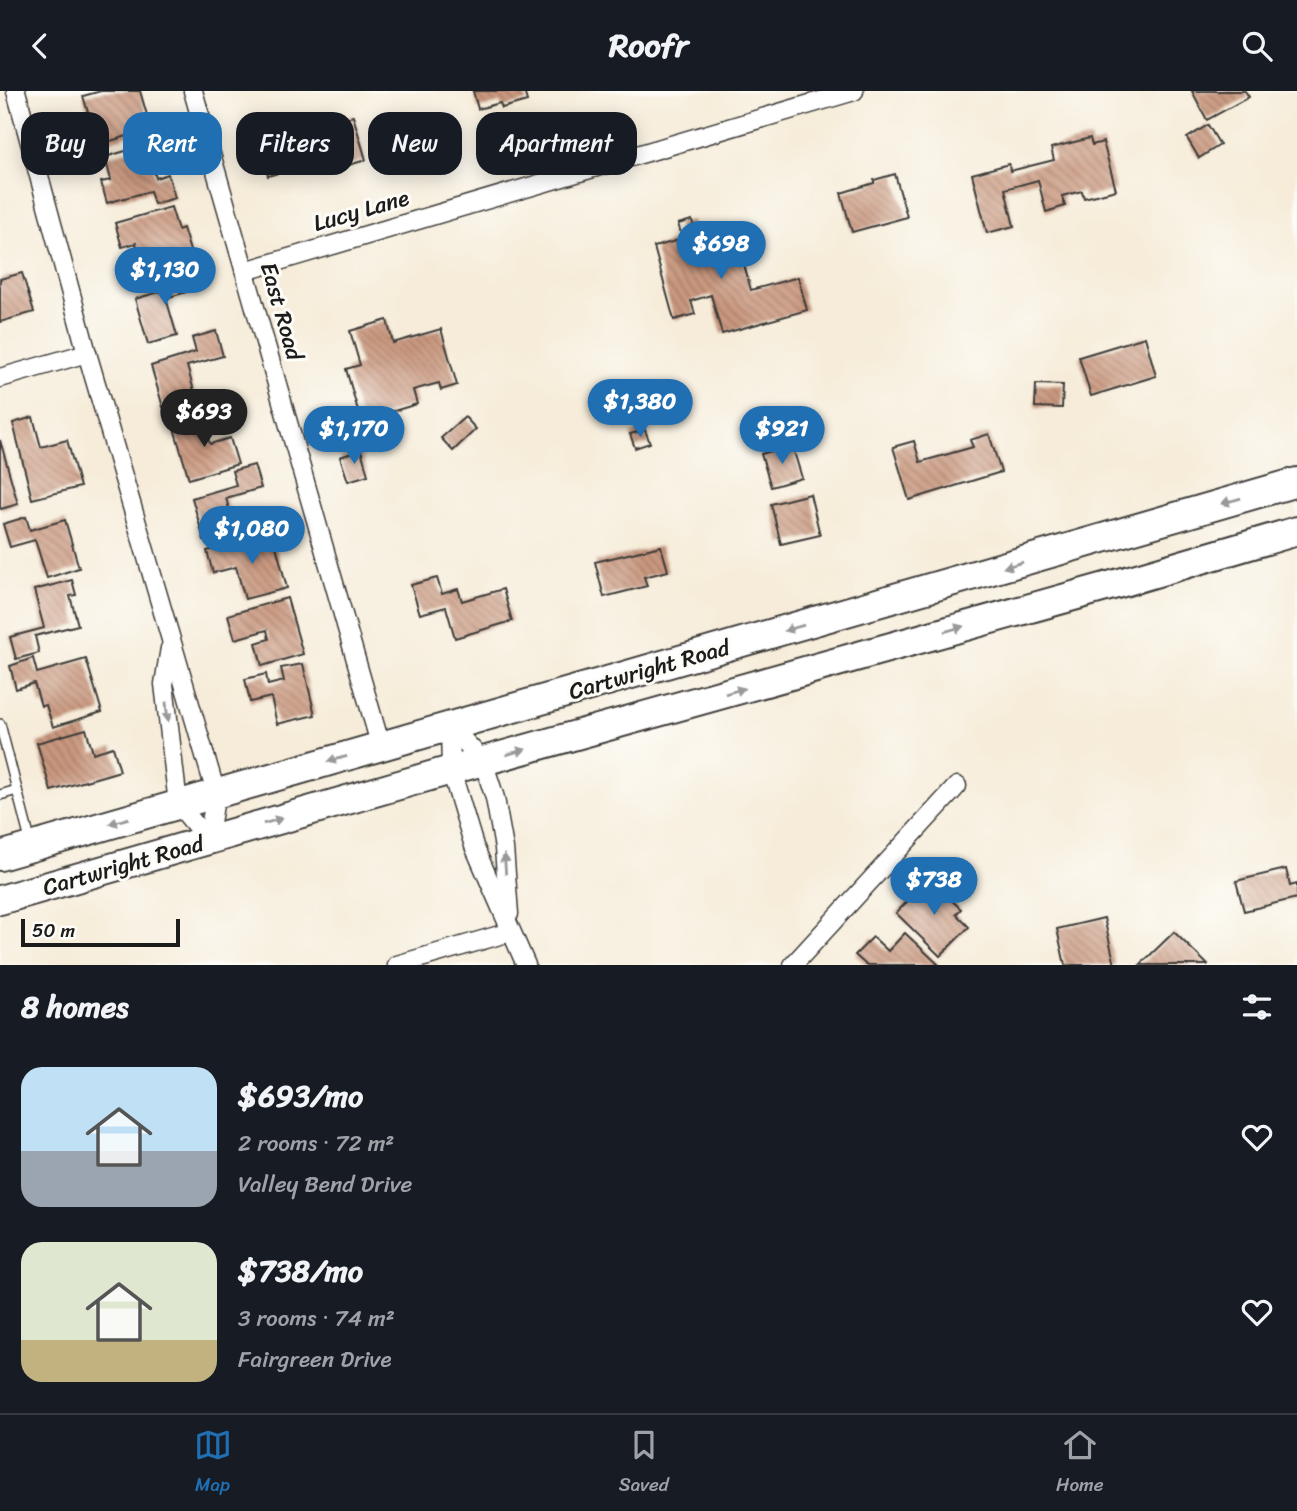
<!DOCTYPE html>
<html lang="en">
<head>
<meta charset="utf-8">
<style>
  body { margin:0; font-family:Sriracha,sans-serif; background:#20242c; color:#f1f3f6; height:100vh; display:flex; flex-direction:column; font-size:26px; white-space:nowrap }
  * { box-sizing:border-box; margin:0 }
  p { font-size:23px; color:#9ea1a6 }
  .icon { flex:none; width:38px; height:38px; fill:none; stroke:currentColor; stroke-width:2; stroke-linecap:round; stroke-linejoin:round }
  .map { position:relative; height:874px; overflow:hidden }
  .sheet { display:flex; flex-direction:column; background:#171b24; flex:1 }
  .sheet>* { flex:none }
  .banner { position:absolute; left:21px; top:21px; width:700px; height:63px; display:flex; gap:14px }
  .scale { position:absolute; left:21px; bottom:18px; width:159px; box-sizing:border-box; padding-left:7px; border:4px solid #1c1c1c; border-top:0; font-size:19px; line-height:24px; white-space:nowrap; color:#1c1c1c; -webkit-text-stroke:5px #fdfcf7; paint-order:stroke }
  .price { position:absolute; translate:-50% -60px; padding:0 16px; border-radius:24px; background:#1f6fb2; color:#fff; font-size:23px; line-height:46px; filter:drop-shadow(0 2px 4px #0008) }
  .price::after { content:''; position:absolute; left:50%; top:42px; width:21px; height:16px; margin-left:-10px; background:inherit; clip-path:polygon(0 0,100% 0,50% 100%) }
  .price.active { background:#222; color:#fff }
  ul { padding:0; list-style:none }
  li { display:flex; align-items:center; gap:21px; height:175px; padding:0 21px }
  li span { display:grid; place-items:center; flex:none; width:196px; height:140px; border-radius:21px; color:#555 }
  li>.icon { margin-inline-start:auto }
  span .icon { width:84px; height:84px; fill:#fffc; stroke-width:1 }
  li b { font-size:30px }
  h2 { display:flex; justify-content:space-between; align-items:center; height:84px; padding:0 21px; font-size:30px }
  .chip { padding:0 24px; border-radius:21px; background:#171b24; box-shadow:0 4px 18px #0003; font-size:24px; line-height:63px }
  .chip.active { background:#1f6fb2; color:#fff }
  header { display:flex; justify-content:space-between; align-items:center; height:91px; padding:0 21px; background:#171b24; font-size:32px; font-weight:800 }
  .tab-bar { display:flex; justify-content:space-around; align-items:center; height:98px; border-top:2px solid #363941; background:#171b24; font-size:19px; color:#9ea1a6 }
  .tab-bar a { display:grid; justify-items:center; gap:4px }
  .tab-bar .active { color:#1f6fb2 }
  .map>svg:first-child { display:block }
  .building { fill:url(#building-back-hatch) }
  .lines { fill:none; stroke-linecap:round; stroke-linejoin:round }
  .lane-casing { stroke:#3d3b38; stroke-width:12 }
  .street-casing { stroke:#3d3b38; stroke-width:21 }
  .primary-casing { stroke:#3d3b38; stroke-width:32 }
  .lane { stroke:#fff; stroke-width:9 }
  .street { stroke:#fff; stroke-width:18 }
  .primary { stroke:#fff; stroke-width:28 }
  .oneway { fill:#999 }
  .labels { text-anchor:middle; stroke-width:6; stroke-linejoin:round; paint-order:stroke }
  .street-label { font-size:23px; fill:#1c1c1c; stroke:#fdfcf7 }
</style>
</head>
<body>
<header><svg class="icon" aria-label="back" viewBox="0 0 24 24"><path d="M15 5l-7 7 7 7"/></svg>Roofr<svg class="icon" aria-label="search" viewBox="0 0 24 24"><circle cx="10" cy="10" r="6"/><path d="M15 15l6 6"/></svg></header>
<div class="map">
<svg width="1297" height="874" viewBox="0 0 1297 874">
  <defs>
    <pattern id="building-back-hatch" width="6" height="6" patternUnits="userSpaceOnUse" patternTransform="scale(1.75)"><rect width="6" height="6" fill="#ca987f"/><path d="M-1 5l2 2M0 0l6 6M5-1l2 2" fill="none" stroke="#a37b67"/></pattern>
  </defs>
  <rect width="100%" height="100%" fill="#fdfcf7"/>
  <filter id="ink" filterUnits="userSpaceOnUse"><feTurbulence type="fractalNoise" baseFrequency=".0143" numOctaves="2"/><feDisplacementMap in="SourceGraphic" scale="14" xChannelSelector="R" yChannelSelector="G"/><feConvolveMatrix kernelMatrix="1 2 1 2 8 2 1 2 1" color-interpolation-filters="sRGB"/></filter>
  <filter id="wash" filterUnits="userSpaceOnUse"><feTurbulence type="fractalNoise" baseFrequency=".00686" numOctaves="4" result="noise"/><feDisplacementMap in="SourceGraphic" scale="28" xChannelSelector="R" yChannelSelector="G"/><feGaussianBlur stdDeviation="1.57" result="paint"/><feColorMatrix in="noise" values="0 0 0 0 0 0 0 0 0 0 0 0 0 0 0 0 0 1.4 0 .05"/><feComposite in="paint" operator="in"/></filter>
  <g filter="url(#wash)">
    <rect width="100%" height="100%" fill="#f6ecd9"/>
    <g id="blocks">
      <g class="building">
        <path d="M101,0h39l11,38 -44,13 -7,-22 -9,2 -8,-26z"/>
        <path d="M473,0h51l3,10 -25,7 -2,-5 -22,6z"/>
        <path d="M1192,0h53l4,6 -42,23z"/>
        <path d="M353,25l13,44 -31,9 -3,-11 -64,18 -10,-33 20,-6 -3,-10 15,-4 3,10z"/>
        <path d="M1208,34l12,20 -21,13 -12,-20z"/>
        <path d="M1090,47l2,7 11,-3 13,48 -32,8 -2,-7 -20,5 3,10 -19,6 -8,-32 -33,9 9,37 -27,7 -15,-59 37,-10 1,7 44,-11 -3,-12z"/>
        <path d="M146,54l10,33 12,-4 7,24 -21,6 -4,-13 -43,12 -6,-21 10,-2 -6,-23z"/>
        <path d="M895,83l12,43 -55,15 -11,-39 33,-10v-3z"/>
        <path d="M171,116l7,23 5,-2 8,26 -48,14 -7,-25 -14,4 -7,-24z"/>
        <path d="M692,129l4,15 37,-10 18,65 47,-13 9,33 -85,24 -11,-39 -20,6 4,13 -21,6 -20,-73 29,-8 -5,-15z"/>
        <path d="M198,177l5,19 -37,11 11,38 -29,8 -13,-45 44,-13 -3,-12z"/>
        <path d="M22,182l12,39 -34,10v-43z"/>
        <path d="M387,229l6,23 48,-14 16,56 -16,5 -2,-7 -26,7 4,14 -56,17 -15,-52 14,-4 -10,-34z"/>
        <path d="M216,240l7,25 -36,10 9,32 -33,9 -12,-41 45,-14 -4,-14z"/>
        <path d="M1145,246l11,39 -65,20 -12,-39z"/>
        <path d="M1036,293l27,1 -1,23 -27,-1z"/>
        <path d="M214,324l3,11 -12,4 5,14 20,-6 8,26 -49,15 -15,-51z"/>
        <path d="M33,326l8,30 26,-7 13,47 -48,12 -19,-76z"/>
        <path d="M465,326l11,12 -23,22 -12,-13z"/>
        <path d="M645,339l5,13 -15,5 -5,-14z"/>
        <path d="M989,343l12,38 -92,28 -16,-53 21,-6 6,21 53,-15 -3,-7z"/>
        <path d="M0,349l18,64 -17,5 -1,-2z"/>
        <path d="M792,354l10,33 -31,9 -10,-33z"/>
        <path d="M361,359l7,25 -20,6 -8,-24z"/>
        <path d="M254,374l7,23 -35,10 9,33 -31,9 -12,-42 44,-13 -4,-14z"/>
        <path d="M810,403l10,41 -39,9 -10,-40z"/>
        <path d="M26,426l4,13 35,-10 14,48 -32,10 -12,-38 -25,7 -7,-23z"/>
        <path d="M274,447l13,50 -42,11 -9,-32 -23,6 -6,-22 28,-8 2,5z"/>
        <path d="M661,455l7,25 -24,6 3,9 -43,11 -9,-35z"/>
        <path d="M437,487l5,16 16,-5 4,12 41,-12 9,32 -57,17 -9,-31 -26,7 -9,-29z"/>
        <path d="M72,489l4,15 -6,1 8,29 -43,11 4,17 -23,6 -6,-22 34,-9 -10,-38z"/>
        <path d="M287,507l16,56 -41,12 -6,-23 13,-4 -2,-9 -32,9 -7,-24z"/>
        <path d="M33,567l4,15 49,-14 16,53 -49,15 -7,-22 -5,1 -7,-23 -18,6 -6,-23z"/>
        <path d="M303,573l12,51 -38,9 -6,-27 -21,5 -5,-23 21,-5 2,11 16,-4 -3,-13z"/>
        <path d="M86,638l7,24 20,-6 7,24 -69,20 -14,-48z"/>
        <path d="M1286,778l4,17 7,-2v14l-53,13 -8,-30z"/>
        <path d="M929,788l32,30 -5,5 13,13 -29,29 -44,-43z"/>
        <path d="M1104,827l11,47h-50l-8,-36z"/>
        <path d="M1174,841l34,33h-68z"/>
        <path d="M905,842l34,32h-73l-11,-10 18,-18 15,14z"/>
      </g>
    </g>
  </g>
  <g filter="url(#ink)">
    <use href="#blocks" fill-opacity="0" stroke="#3d3b38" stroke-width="2"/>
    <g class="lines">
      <defs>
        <g id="lane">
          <path d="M0,633l31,120"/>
          <path d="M0,704l17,-5"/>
        </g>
        <g id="street">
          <path d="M16,0l71,262 129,440 -8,47"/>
          <path d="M193,0l188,656"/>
          <path d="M245,180l609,-180"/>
          <path d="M0,287l87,-25"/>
          <path d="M170,557l-6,36 14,120 30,36"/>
          <path d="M450,635l1,44 23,76 52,119"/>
          <path d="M450,635l33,35 12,37 9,50 5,66"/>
          <path d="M397,874l113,-33"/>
          <path d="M793,874l164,-179"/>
        </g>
        <g id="primary">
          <path d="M0,765l1297,-374"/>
          <path d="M0,809l451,-130 676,-189 170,-50"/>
        </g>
      </defs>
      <use href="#lane" class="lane-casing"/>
      <use href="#street" class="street-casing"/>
      <use href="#primary" class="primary-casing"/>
      <use href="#lane" class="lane"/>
      <use href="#street" class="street"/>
      <use href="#primary" class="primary"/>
    </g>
    <defs><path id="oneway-solid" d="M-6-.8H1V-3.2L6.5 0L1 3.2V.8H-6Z" transform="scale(1.75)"/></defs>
    <g class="oneway">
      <use href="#oneway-solid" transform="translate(1231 410) rotate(164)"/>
      <use href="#oneway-solid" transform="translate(1013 474) rotate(164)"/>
      <use href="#oneway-solid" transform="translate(794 537) rotate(164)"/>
      <use href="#oneway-solid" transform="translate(954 538) rotate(-16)"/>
      <use href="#oneway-solid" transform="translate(735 600) rotate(-16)"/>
      <use href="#oneway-solid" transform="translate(167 621) rotate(84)"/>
      <use href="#oneway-solid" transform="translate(516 661) rotate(-16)"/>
      <use href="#oneway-solid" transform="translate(337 668) rotate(165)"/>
      <use href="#oneway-solid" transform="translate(119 730) rotate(164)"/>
      <use href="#oneway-solid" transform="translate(273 730) rotate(-16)"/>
      <use href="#oneway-solid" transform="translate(505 773) rotate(-94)"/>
    </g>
  </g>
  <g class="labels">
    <g class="street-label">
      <text transform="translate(361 119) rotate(-16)" y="8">Lucy Lane</text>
      <text transform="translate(282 220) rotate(74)" y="8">East Road</text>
      <text transform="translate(649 578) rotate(-16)" y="8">Cartwright Road</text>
      <text transform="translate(123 774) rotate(-16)" y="8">Cartwright Road</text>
    </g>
  </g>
</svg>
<div class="scale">50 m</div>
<b class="price" style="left:721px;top:190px">$698</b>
<b class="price" style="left:165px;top:216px">$1,130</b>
<b class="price" style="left:640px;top:348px">$1,380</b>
<b class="price active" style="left:204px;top:358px">$693</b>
<b class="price" style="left:354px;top:375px">$1,170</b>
<b class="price" style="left:782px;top:375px">$921</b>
<b class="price" style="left:252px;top:475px">$1,080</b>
<b class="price" style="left:934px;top:826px">$738</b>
<div class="banner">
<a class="chip">Buy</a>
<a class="chip active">Rent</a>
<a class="chip">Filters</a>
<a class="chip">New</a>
<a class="chip">Apartment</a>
</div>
</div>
<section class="sheet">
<h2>8 homes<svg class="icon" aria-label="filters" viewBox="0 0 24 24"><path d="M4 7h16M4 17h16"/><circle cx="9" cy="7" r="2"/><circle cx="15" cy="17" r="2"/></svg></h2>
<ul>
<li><span style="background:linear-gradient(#bfe0f5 60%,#9aa5b1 0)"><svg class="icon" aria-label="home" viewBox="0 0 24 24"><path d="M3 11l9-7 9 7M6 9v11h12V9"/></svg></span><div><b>$693/mo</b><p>2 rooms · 72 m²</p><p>Valley Bend Drive</p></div><svg class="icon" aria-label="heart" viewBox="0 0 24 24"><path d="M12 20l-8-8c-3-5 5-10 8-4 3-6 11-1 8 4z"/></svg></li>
<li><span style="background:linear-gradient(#dfe7d0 70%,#c2b280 0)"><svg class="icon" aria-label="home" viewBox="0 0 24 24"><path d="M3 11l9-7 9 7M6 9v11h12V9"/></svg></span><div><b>$738/mo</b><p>3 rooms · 74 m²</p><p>Fairgreen Drive</p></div><svg class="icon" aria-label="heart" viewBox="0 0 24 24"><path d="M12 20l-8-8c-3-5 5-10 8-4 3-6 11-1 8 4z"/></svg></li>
</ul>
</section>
<nav class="tab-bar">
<a class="active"><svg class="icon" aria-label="map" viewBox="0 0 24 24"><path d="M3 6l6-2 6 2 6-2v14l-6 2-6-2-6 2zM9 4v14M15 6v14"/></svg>Map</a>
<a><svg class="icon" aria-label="saved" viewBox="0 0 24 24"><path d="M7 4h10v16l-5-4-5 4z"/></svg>Saved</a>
<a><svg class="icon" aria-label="home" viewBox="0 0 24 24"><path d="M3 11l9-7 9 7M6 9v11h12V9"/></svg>Home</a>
</nav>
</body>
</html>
